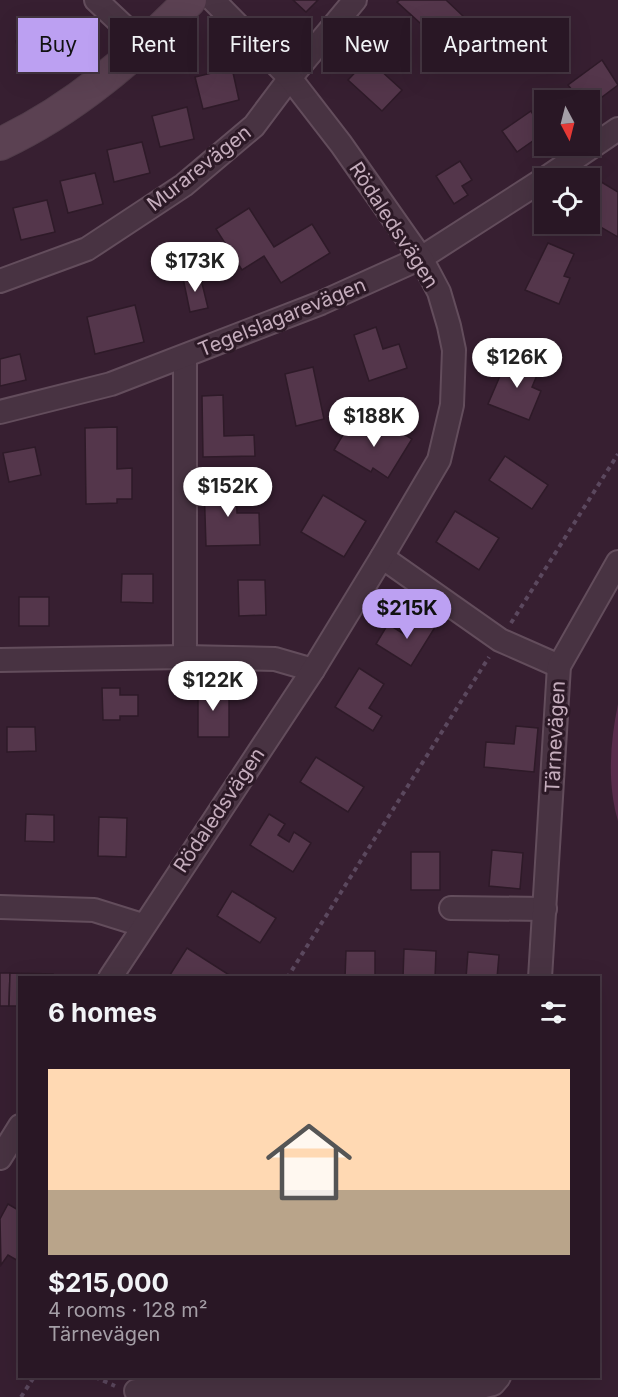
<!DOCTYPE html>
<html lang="en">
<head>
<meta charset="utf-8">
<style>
  body { margin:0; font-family:Inter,sans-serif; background:#31202d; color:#f1f3f6; height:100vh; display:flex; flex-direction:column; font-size:22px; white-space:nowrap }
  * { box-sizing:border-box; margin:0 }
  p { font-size:20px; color:#a59fa7 }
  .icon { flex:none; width:33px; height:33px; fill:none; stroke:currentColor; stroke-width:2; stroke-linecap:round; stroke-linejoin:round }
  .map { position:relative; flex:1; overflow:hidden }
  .panel { position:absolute; left:18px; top:976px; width:582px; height:402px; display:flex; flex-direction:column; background:#291725; border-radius:0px; box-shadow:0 6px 24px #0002,0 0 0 2px #453642 }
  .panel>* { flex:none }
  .guide { position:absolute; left:18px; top:18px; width:582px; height:54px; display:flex; gap:12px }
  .needle { width:39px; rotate:173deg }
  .fabs { position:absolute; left:534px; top:90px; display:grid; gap:12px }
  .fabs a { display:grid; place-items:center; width:66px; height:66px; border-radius:0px; background:#291725; box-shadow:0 6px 24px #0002,0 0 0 2px #453642; font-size:30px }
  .price { position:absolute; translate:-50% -51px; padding:0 14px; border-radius:21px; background:#fff; color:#222; font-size:20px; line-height:39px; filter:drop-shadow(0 2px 3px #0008) }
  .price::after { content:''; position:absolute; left:50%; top:36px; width:18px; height:14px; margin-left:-9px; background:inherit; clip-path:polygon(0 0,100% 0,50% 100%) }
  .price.current { background:#bca0f2; color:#111 }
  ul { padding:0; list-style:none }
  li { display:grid; align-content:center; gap:12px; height:318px; padding:0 30px }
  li+li { border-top:2px solid #453642 }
  li span { display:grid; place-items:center; height:186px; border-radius:0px; color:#555 }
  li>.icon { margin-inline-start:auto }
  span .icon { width:108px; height:108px; fill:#fffc; stroke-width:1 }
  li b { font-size:26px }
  h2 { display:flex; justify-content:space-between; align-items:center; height:72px; padding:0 30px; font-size:26px }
  .chip { padding:0 21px; border-radius:0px; background:#291725; box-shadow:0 6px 24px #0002,0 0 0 2px #453642; font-size:21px; line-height:54px }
  .chip.current { background:#bca0f2; color:#111 }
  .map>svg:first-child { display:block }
  .water { fill:#592d4c }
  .building { fill:#54364b; stroke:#2e1a28; stroke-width:1.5 }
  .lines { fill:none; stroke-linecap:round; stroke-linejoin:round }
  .street-casing { stroke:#634d5c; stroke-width:26 }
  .secondary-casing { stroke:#513c4a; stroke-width:34 }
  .path { stroke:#5b485e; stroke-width:4; stroke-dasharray:4.5 4.5; stroke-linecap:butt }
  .street { stroke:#483342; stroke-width:22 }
  .secondary { stroke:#5b4152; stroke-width:32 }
  .labels { text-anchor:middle; stroke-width:6; stroke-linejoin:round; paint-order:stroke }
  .street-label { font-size:20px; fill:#c5adbd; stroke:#2c1926 }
</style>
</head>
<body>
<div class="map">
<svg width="618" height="1397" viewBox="0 0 618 1397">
  <rect width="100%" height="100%" fill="#371f31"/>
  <path class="water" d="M618,704v117c-11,-37 -8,-79 0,-117z"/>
  <g class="building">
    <path d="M293,0h25l-12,12z"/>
    <path d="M400,0h46l18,17 -23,25 -44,-40z"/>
    <path d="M61,32l5,27 -44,9 -6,-27z"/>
    <path d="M368,59l34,31 -20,21 -34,-31z"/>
    <path d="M602,60l16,25 -28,21v-6h-10l-12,-15z"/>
    <path d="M232,68l7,32 -36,9 -8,-32z"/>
    <path d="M187,107l7,32 -34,8 -8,-31z"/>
    <path d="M531,111l13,22 -27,19 -15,-21z"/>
    <path d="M142,142l8,31 -36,9 -7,-32z"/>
    <path d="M460,161l12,19 -10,6 6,9 -14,9 -18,-28z"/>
    <path d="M95,173l8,31 -35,9 -8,-32z"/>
    <path d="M598,180l20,12v45l-28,-16v-26z"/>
    <path d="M47,200l8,32 -34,8 -8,-32z"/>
    <path d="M249,208l25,39 38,-23 18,29 -49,30 -17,-27 -22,14 -26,-41z"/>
    <path d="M548,243l26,11 -10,22 6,2 -11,26 -34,-14z"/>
    <path d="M200,275l8,33 -18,4 -7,-34z"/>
    <path d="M135,305l9,37 -49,12 -8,-37z"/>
    <path d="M376,327l7,22 16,-5 8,24 -38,13 -15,-46z"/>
    <path d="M20,354l6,26 -26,6v-27z"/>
    <path d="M509,355l31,13 -8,19 9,4 -12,29 -41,-16z"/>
    <path d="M313,367l11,52 -28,7 -11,-52z"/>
    <path d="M223,395l1,41 30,-1 1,21 -52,1 -1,-61z"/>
    <path d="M374,422l17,11 3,-5 18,11 -24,39 -15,-10 -2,4 -37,-22 16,-27 17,10z"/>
    <path d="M117,427v42l15,-1v31h-15v4l-31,1 -1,-76z"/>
    <path d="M35,447l6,28 -32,7 -6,-29z"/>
    <path d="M505,456l43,29 -16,24 -43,-29z"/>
    <path d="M236,483l1,30h22l1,32 -54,1 -2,-62z"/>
    <path d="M323,495l43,26 -22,36 -43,-25z"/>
    <path d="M455,511l44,27 -20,32 -43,-28z"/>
    <path d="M122,574h31v29l-32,-1z"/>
    <path d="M238,580h27l1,35 -27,1z"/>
    <rect x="19" y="597" width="30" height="29"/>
    <path d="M421,614l16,10 -26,42 -35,-22 12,-20 19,12z"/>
    <path d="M359,668l25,16 -15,24 13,8 -9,15 -38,-24z"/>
    <path d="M102,688h18v7h18v21h-18v4h-17z"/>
    <rect x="198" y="688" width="31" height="49"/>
    <path d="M516,726l22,2 -4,44 -50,-5 2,-25 28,2z"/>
    <path d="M7,727h28l1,24 -29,1z"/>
    <path d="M316,757l48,30 -16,25 -48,-30z"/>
    <path d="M26,814l28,1v27l-29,-1z"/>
    <path d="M269,814l16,10 -7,11 11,7 5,-10 17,11 -18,29 -43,-27z"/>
    <path d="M99,817l28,1 -1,39 -28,-1z"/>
    <path d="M492,850l31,3 -3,36 -31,-3z"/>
    <rect x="411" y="852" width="29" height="38"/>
    <path d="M232,891l44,27 -16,25 -43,-27z"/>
    <path d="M187,948l47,30h-66z"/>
    <path d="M404,949l32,2 -1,27h-32z"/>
    <path d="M346,951h29v27h-30z"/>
    <path d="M468,952l31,3 -2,23h-31z"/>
    <path d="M0,973h10l-1,33h-9z"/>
    <path d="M10,973l43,1 -1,4h-32v28h-11z"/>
    <path d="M8,1204l12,7v51l-12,-7 -7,10 -1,-46z"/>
  </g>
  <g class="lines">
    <defs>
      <g id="street">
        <path d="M96,0l49,46"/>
        <path d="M546,178l72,-49"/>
        <path d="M0,281l87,-32 97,-64 70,-59 36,-48 65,-78"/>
        <path d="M185,357v300"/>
        <path d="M0,412l111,-28 210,-81 100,-45 123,-79"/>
        <path d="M382,557l118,83 59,26"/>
        <path d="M0,660l185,-3 90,2 38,11"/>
        <path d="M0,907l94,3 48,15"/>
        <path d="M451,908l94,1"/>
        <path d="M110,978l203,-308 69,-113 57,-97 13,-55 2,-55 -5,-24 -10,-34 -18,-34 -80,-114 -51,-66 -77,-78"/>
        <path d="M540,978l19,-312 59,-104"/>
        <path d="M0,1158l20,-32"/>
        <path d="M136,1391l332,-1 25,-6 6,-7"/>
      </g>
      <path id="secondary" d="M0,144c73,-34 134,-87 190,-144"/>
    </defs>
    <use href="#street" class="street-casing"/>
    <use href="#secondary" class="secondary-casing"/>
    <g class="path">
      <path d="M511,623l107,-169"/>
      <path d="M287,978l202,-321"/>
      <path d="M95,1377l20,9"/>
      <path d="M21,1397l13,-20"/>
    </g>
    <use href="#street" class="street"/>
    <use href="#secondary" class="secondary"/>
  </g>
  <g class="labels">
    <g class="street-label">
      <text transform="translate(199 168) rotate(-38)" y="7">Murarevägen</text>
      <text transform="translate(394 225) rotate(57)" y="7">Rödaledsvägen</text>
      <text transform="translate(282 317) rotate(-22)" y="7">Tegelslagarevägen</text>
      <text transform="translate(555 737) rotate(-87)" y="7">Tärnevägen</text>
      <text transform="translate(219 810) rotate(-56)" y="7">Rödaledsvägen</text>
    </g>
  </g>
</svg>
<div class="fabs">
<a><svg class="needle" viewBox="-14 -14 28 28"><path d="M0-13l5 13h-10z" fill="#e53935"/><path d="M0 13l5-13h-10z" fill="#a59fa7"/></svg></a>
<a><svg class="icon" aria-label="locate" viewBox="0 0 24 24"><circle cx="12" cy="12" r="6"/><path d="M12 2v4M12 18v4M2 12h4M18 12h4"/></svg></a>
</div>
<b class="price" style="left:195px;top:293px">$173K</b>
<b class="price" style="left:517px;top:389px">$126K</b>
<b class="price" style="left:374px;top:448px">$188K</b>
<b class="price" style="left:228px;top:518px">$152K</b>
<b class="price current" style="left:407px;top:640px">$215K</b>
<b class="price" style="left:213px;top:712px">$122K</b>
<div class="guide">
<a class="chip current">Buy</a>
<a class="chip">Rent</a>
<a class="chip">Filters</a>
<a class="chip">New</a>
<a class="chip">Apartment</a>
</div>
<section class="panel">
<h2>6 homes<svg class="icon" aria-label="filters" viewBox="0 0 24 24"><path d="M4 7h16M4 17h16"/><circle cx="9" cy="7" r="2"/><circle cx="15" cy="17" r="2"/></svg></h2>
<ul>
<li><span style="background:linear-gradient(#ffd9b3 65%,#b9a48a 0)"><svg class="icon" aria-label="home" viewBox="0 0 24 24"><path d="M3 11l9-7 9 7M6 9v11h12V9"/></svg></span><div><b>$215,000</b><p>4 rooms · 128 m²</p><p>Tärnevägen</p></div></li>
</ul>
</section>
</div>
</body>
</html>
